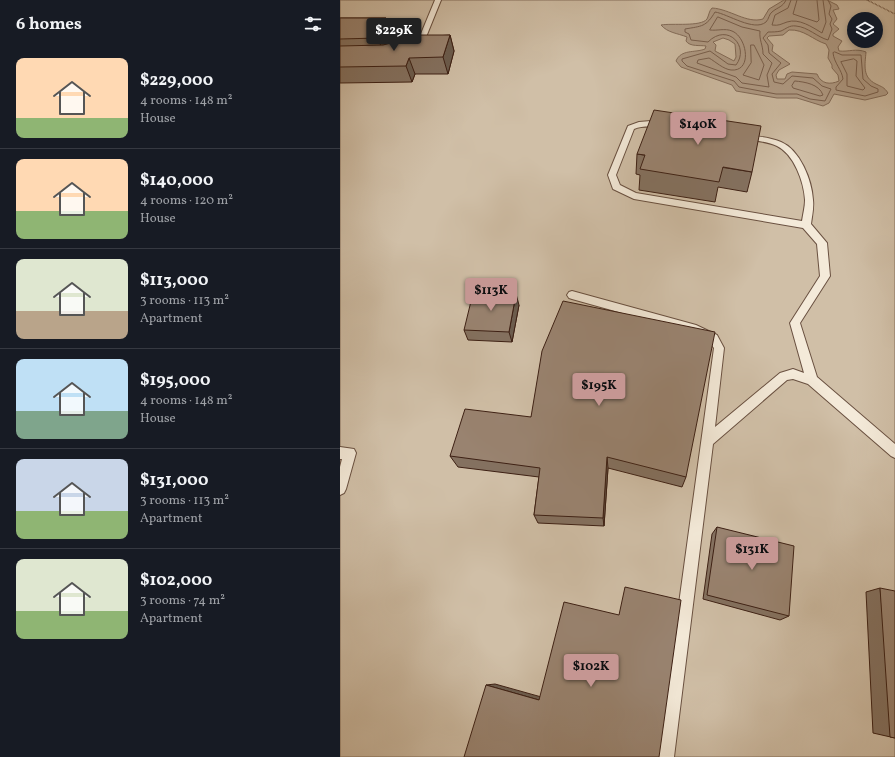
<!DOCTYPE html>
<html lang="en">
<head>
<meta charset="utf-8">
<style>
  body { margin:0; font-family:Vollkorn,serif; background:#20242c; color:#f1f3f6; height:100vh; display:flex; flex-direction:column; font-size:15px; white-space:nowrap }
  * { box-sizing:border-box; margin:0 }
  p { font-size:13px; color:#9ea1a6 }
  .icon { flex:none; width:22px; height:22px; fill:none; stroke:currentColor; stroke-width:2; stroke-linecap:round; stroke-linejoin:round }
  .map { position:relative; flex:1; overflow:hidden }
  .sheet { display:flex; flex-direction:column; background:#171b24; width:340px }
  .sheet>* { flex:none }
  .fabs { position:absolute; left:507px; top:12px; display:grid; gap:8px }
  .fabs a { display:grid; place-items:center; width:36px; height:36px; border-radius:50%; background:#171b24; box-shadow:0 2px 6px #0003; font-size:20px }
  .price { position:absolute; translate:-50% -34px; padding:0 9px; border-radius:4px; background:#c59692; color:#111; font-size:13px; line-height:26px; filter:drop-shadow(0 1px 2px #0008) }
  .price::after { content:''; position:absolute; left:50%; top:24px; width:12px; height:9px; margin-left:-6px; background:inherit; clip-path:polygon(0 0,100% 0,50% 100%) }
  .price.active { background:#222; color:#fff }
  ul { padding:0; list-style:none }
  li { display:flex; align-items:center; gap:12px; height:100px; padding:0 16px }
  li+li { border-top:1px solid #363941 }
  li span { display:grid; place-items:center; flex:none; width:112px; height:80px; border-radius:8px; color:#555 }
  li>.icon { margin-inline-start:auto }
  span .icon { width:48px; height:48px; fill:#fffc; stroke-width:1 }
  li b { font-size:17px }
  h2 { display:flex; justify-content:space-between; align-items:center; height:48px; padding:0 16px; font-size:17px }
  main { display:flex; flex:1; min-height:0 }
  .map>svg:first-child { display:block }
  .green { fill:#d0bfa7; stroke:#86705e; fill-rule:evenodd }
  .water { fill:#b29e89; stroke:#836c5a; fill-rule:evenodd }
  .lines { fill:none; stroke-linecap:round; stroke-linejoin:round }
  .shore { stroke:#785f4e; stroke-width:1 }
  .service-casing { stroke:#695040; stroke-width:2 }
  .path { stroke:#3d2014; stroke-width:1.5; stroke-dasharray:0.5 1; stroke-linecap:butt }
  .service { fill:#f4ead9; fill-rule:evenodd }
  .wall { fill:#847160; stroke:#3d2014 }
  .shaded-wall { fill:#6b5c4e; stroke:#3d2014 }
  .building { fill:#998370; stroke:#3d2014 }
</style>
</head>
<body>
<main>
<section class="sheet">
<h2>6 homes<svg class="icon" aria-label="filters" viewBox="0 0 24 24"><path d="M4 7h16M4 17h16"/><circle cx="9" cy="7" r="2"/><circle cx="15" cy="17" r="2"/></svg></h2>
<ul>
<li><span style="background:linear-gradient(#ffd9b3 75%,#8fb573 0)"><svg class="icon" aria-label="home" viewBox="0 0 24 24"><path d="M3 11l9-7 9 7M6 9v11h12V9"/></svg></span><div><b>$229,000</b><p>4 rooms · 148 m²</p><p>House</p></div></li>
<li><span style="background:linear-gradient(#ffd9b3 65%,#8fb573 0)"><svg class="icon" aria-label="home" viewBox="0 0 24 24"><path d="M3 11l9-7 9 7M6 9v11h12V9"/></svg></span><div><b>$140,000</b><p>4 rooms · 120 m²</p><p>House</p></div></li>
<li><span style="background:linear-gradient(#dfe7d0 65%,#b9a48a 0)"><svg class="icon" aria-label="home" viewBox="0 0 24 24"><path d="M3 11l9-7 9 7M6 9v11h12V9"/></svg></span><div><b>$113,000</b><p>3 rooms · 113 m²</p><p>Apartment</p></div></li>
<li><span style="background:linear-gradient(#bfe0f5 65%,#7fa58c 0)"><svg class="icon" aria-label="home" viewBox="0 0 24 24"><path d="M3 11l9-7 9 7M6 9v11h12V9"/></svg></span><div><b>$195,000</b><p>4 rooms · 148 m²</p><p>House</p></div></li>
<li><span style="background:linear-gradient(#c9d6e8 65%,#8fb573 0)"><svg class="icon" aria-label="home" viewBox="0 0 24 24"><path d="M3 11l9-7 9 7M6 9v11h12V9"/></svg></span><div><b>$131,000</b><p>3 rooms · 113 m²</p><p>Apartment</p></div></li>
<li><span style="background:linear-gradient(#dfe7d0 65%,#8fb573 0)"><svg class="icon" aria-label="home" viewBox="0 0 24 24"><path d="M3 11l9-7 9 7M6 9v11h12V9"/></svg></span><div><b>$102,000</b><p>3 rooms · 74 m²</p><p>Apartment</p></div></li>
</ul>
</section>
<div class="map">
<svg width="555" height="757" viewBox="0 0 555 757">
  <rect width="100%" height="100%" fill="#eedfc5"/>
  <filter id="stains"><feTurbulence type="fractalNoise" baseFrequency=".005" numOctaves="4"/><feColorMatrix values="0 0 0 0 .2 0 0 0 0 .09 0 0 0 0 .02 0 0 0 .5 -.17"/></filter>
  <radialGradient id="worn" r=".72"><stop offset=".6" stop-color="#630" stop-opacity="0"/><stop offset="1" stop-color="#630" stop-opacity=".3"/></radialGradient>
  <path class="green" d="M0,0h555v757h-555zM514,19h22v22h-22z"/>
  <path class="water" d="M444,0h43l10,5 2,4 -6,1 4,9 -4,5 6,5 -6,5v2l9,5 -4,6 1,4c10,1 17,-3 27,1 -1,13 -4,25 10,32 6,3 8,3 12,9l-2,2 -21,5 -31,-6 -5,9 -6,3 -26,-8h-20l-41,-7 -4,-6 -51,-18 -5,-6c5,-12 19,-8 29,-12l1,-3c-6,-1 -16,1 -20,-5l1,-4c-10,-4 -19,-4 -26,-12 11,-2 40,2 46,-6 2,-4 2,-8 5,-11 18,1 35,16 51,11l6,-10zM449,30c15,-1 24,10 37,14l3,6 -1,8 4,7v3l6,7 1,6c-9,4 -18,3 -22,-7l-25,-2 -5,2 -2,5h-8l-1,-4 3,-5 11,-6 -18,-13 1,-6 -6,-7 2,-2 14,-1zM383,38l6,2 6,4 1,13 -2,4 -19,-10 1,-6 -3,-3z"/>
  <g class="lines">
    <g class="shore">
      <path d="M446,0c-3,7 -8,7 -14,12 -3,2 -3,7 -6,10 -12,10 -38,-8 -51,-10 -9,15 -13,14 -30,17v3l4,2 2,6 17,2c20,-20 42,5 28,23l-8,-1 -18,-13 -28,8v2l5,5 47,15 5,6 37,7h21l13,5 15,2 6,-12 -9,-3 -9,-8 -21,-2 -9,8 -9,-2 -2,-8 9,-11 -12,-10 -1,-8 -5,-7 5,-6c4,0 9,0 13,-1 5,-2 8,-6 15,-5 12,1 21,11 32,14l4,-11 -2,-5 2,-5 -3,-5 2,-8 -3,-6"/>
      <path d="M451,0l-3,8 -13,7 -3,10c7,1 9,-1 15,-3 12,-4 25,5 35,11l4,-11 -3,-22"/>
      <path d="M457,0l-4,14 24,8 2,-2 -2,-20"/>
      <path d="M378,17l24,10 18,4c-1,9 3,14 3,23l9,9 -5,12 2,12 -27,-4 -6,-6 -39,-14 1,-3 11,-2c7,4 14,11 22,12 22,2 16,-33 1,-39 -7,-3 -15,0 -22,-1z"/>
      <path d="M411,45h3l10,20 -5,15 -16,-5 8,-12z"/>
      <path d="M495,52l7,3h19l2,24 8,7 7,3v3l-13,4 -29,-6v-3l7,-8c-1,-9 -9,-16 -10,-26z"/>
      <path d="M514,59l3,2 -1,15 9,12 -2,2 -16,-4v-12l-6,-12z"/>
      <path d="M455,81c10,1 24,3 28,14l-3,1 -27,-8 -1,-2z"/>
    </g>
    <defs>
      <g id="service">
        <path d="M95,0h6l-17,42 -5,5h-4l-1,-1 4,-5z"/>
        <path d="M311,121l13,2 4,2c-6,4 -23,-1 -34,4l-18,46 4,10 16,8 166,28c1,-7 3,-14 3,-21 -1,-18 -11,-46 -28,-54 -10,-5 -22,-5 -33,-7l-4,-2 4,-2c12,1 25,2 37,7 19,8 31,38 32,58 1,8 -1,16 -2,24l16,19 3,33 -30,47 17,54 78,67v14l-4,-2 -83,-72 -15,-5 -6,1 -74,64 -39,313h-16l56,-409 -8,-10 -12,-5 -122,-34 -3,-1 -2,-3 2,-3 3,-1 124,34 21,10 7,13 -9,79 65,-54 13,-4 11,4 -14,-50 30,-47 -3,-32 -14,-16 -169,-29 -21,-10 -5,-14 20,-49 11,-4z"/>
        <path d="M0,447l14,2 2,4 -10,36 -2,4 -4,2v-28l2,-8h-2z"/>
      </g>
    </defs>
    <use href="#service" class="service-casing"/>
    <path class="path" d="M527,0l28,14"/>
    <use href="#service" class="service"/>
  </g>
  <g class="wall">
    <path d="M0,18h46l2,4h12l6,16 44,-3 4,16 -6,23h-33l-3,8 -72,1z"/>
    <path d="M297,154l115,18 -5,20 -29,-5 -3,15 -76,-12 1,-15 -4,-1z"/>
    <path d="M179,305l-7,37 -44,-2 -4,-10z"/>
    <path d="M191,417l155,60 -4,10 -74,-19 -4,58 -66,-3 -4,-8 5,-38 -81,-10 -8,-11z"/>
    <path d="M377,527l72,89 -9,4 -77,-21 9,-65z"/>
    <path d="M540,588l15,150 -22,-5 -7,-141z"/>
  </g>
  <g class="shaded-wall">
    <path d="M46,18l6,16 8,-12 6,16 -22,17 -6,-17z"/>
    <path d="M110,35l4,16 -6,23 -5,-17z"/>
    <path d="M69,58l6,16 -3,8 -6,-16z"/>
    <path d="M176,294l3,11 -7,37 -3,-10z"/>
    <path d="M267,457l1,11 -4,58 -1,-8z"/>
    <path d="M155,684l50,14 -6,2 -53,-15z"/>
  </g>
  <g class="building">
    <path d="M0,18h46l-2,4h16l-5,13 -17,3 -38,1z"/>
    <path d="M71,35h39l-7,22 -34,1 -3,8 -66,1v-21l43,-1 12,-3z"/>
    <path d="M314,110l107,16 -9,46 -29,-5 -4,15 -79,-13 5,-14 -8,-1z"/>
    <path d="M133,293l43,1 -7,38 -45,-2z"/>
    <path d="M223,301l152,31 -29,145 -79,-20 -4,61 -69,-3 6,-47 -90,-12 15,-47 66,8 11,-66z"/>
    <path d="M377,527l77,19 -5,70 -82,-21z"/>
    <path d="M285,587l56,13 -22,157h-195l22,-72 53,15 25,-98 55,13z"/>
    <path d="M540,588l15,3v147l-5,-1z"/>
  </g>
  <rect width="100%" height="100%" filter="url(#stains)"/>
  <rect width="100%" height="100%" fill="url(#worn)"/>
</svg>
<div class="fabs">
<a><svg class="icon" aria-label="layers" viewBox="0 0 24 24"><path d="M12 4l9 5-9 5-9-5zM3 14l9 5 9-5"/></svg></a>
</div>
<b class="price active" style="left:54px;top:52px">$229K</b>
<b class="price" style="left:358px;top:146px">$140K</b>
<b class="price" style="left:151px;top:312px">$113K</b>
<b class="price" style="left:259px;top:407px">$195K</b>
<b class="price" style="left:412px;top:571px">$131K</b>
<b class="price" style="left:251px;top:688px">$102K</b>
</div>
</main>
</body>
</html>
